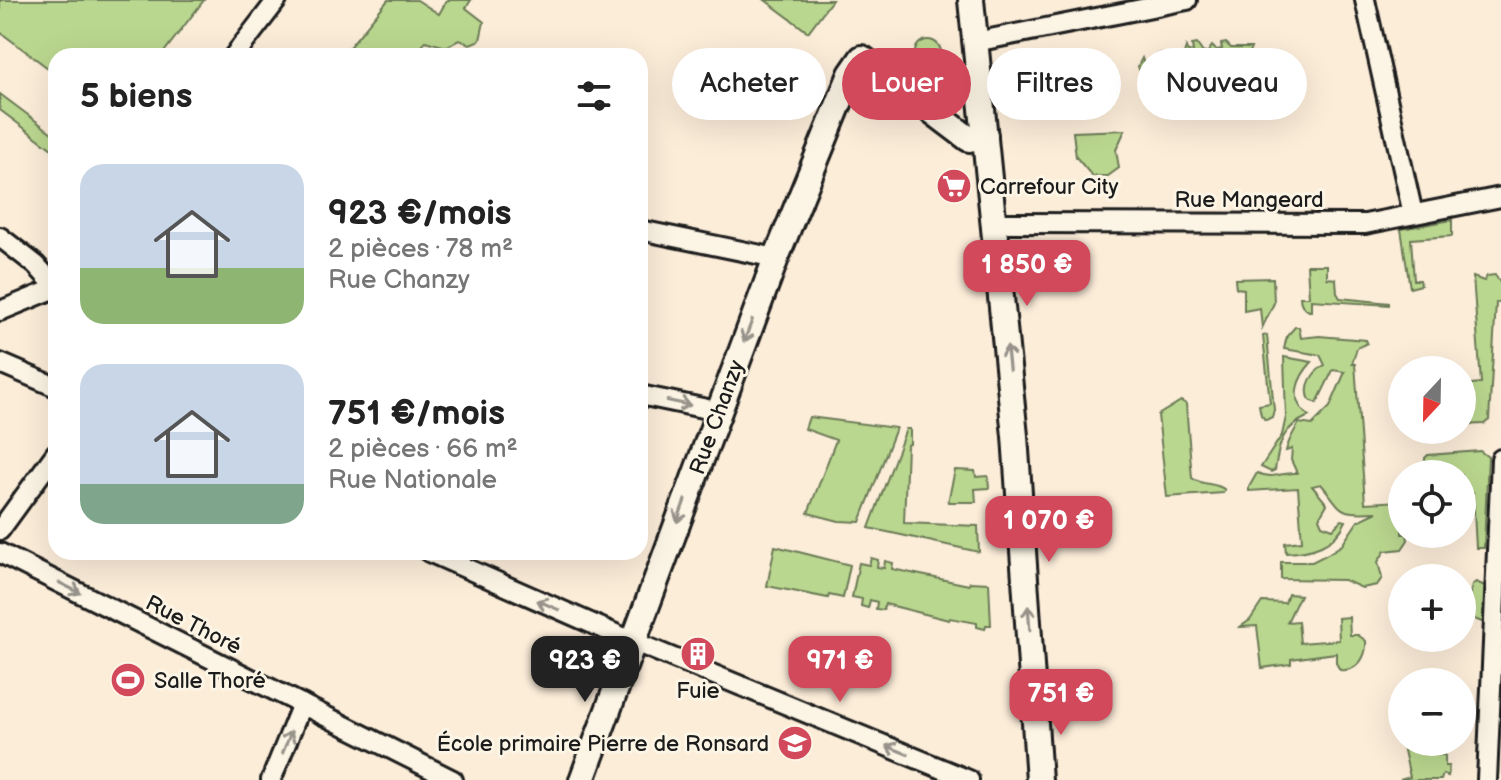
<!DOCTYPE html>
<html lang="fr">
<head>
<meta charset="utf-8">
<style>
  body { margin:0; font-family:"Balsamiq Sans",sans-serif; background:#f2f2f2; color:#222; height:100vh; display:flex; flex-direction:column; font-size:30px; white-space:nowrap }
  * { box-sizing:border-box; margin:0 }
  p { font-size:26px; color:#767676 }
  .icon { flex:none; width:44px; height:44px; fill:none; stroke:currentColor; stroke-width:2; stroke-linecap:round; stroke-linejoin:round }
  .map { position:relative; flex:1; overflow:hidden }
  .sheet { position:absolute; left:48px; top:48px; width:600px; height:512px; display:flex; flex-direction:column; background:#fff; border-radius:24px; box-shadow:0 8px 32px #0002 }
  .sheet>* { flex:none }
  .banner { position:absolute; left:672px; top:48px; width:708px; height:72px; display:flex; gap:16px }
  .needle { width:52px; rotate:202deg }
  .controls { position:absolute; left:1388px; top:356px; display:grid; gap:16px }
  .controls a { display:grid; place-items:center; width:88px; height:88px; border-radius:50%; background:#fff; box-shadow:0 8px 32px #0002; font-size:40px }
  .price { position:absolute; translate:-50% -68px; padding:0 18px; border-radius:16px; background:#d1495b; color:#fff; font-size:26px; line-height:52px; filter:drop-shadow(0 2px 4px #0008) }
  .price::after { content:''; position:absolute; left:50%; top:48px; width:24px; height:18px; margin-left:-12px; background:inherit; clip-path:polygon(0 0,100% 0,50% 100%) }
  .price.current { background:#222; color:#fff }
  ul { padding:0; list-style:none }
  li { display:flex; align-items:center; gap:24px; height:200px; padding:0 32px }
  li span { display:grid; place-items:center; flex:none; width:224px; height:160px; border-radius:24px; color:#555 }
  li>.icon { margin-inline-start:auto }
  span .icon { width:96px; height:96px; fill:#fffc; stroke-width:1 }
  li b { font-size:34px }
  h2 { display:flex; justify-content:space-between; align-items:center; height:96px; padding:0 32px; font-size:34px }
  .chip { padding:0 28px; border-radius:36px; background:#fff; box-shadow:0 8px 32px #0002; font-size:28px; line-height:72px }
  .chip.current { background:#d1495b; color:#fff }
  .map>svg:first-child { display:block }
  .green { fill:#bad78f; stroke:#6b7a56; stroke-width:2 }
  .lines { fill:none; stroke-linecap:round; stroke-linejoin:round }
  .minor-casing { stroke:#1c1c1c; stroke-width:24 }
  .secondary-casing { stroke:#1c1c1c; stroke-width:30 }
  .minor { stroke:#fcf5e5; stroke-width:18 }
  .secondary { stroke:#fcf5e5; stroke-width:24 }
  .oneway { stroke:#97938b }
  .labels { text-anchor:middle; stroke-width:6; stroke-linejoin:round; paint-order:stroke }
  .poi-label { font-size:22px; fill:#1c1c1c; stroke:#fcf5e5; text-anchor:start }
  .street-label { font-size:22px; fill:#1c1c1c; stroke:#fcf5e5 }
</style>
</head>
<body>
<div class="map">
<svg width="1501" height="780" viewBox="0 0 1501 780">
  <rect width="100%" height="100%" fill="#fcedd9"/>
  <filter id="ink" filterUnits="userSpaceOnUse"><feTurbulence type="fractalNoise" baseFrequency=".0125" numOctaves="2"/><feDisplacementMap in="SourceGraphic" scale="16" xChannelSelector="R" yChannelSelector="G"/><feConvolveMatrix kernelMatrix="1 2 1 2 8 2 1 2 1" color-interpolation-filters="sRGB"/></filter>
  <g filter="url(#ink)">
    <g class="green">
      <path d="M0,0h204l-43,56h-105v18l-56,-42z"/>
      <path d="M388,0h29l22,14 8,-14h24l-5,8 18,14 -4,18 -10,4 -11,-4 -13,7 -21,-6 -8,15h-57l-14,-5z"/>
      <path d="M765,0h67l-24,32z"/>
      <circle cx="928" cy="53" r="13"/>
      <path d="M1226,43l5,5h20l-3,7 5,4c-1,5 -1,9 -3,14 -7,21 -40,9 -56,9l-7,6 -18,-5 -16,2 -12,-10 -3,-9 4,-8 2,6 10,-2 -1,-5 8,-4 6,2 1,5 -5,5 2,5 8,4 5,-17 5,2 3,-12 2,5 5,-1 -1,-6 5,-1 6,9 5,-1 4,-6 4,4 6,-1 -1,-5z"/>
      <path d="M0,94l56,42v16l-56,-42z"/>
      <path d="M1125,130l-9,20 3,18 -11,8h-16l-16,-19 -3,-25z"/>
      <path d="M1452,220v16l-41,3 3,41h6l1,5 -11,3 -9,-59z"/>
      <path d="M1307,265h20v13l9,1 1,14 3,5 49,5v2l-78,-5v11h-2c-6,-3 -9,-8 -9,-14h9z"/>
      <path d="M1495,275l6,9v17l-5,2 -7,117 -5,4 -22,1v-40l19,-2 -8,-106 11,4 3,-5z"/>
      <path d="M1273,278l1,25 -12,25 -2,-20 -16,3v-22l-8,-1 -1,-9z"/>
      <path d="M1295,327h4l2,11 18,-2 47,4 1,3 -10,5 -5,16h3l10,139 37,-2v9l-7,1 7,1v22h5l1,6 -6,9 -17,2 -7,11 4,16 -5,7 -15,3 -18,-8 -63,-1v-17h31l14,-7 16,-10 16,-24 19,-9c-41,2 -32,0 -56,-28l-9,2 15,18 -8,14 3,7 11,4 9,-9 4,1c-11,25 -35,31 -60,32l-1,-10 17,-2 -4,-53 -49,3v-4l8,-14c18,7 23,-1 40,0l-6,-13 1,-11 -6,2c2,-10 8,-19 13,-28l13,2 18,-18 15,-35 -12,-2 -16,33 -7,-3c-7,-14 3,-28 15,-35l-5,-10 -36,-6 3,-13z"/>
      <path d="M1267,335l7,75 -2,7 -6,3 -5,-5 -2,-10 11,-2 -7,-67z"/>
      <path d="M1284,357l28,5c-15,16 -24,39 -3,54 -27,12 -30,26 -34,54l-4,2 -10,-5 21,-32 4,-18z"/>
      <path d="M1181,401l5,3 6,74c10,8 25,4 33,12l-2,3 -56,4 -9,-82z"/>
      <path d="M809,417l87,11 -36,94 -21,-1 -31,-8 28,-73 -31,-11z"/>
      <path d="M906,429h4v15l-3,1 -3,78 74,3 1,26 -110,-24z"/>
      <path d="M1480,451l8,6 -4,91h-8l-3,-55h-11v-19h-11l-1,-4 -25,2v-14l3,-3z"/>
      <path d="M955,470l20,1 1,6 12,-1 1,12 -14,1 1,13h-28z"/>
      <path d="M775,546l75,19 -7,33 -14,-3 -1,3 -61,-12z"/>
      <path d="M871,558l7,2 -1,7 7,1 1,-7 8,2 -1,6 77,16 1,-3 19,1 2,42h-5l-1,4 -8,-2v-4l-27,-5 -1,2 -64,-16 -2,6 -7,-1 1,-7 -7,-2 -2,8 -7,-2 1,-7 -10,-2 7,-34 10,2z"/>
      <path d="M1476,582l9,4c3,12 4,24 -3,36l-8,-3 -6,-15 4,-19z"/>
      <path d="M1288,594l12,1 -13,27 11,-1 2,22 39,-3 -1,-22 11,-1 1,18h8l8,6c1,16 -9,31 -26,29l-4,-7v-10l-45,6v5l-29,4 -5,-42 -17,1 10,-7 12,-18 23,1z"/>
      <path d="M1402,742h32l4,3 -1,10h8v11h4l-1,10 -5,-2 -2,6h-41l10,-3z"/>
    </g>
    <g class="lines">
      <defs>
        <g id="minor">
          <path d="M1365,0l48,214"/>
          <path d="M975,42l212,-42"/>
          <path d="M234,56l43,-56"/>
          <path d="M994,223l371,1 136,-27"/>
          <path d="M640,230l136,28"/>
          <path d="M0,237l36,28 20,22"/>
          <path d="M0,311l56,-23"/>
          <path d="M0,363l56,24"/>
          <path d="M640,395l77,16"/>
          <path d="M0,530l56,-77"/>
          <path d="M429,552l191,84 349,144"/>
          <path d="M0,553l453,227"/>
          <path d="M271,780l31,-76"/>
          <path d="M1487,780l14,-321"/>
        </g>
        <g id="secondary">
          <path d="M971,0l44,436 24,344"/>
          <path d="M582,780l194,-522 75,-184 11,-16 107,81 16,-3"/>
        </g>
      </defs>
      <use href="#minor" class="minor-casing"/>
      <use href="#secondary" class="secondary-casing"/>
      <use href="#minor" class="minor"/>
      <use href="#secondary" class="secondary"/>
    </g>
    <defs><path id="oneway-shaft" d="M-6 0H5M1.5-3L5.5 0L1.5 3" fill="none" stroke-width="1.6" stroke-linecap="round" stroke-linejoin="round" transform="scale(2)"/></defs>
    <g class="oneway">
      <use href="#oneway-shaft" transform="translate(748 331) rotate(111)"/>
      <use href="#oneway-shaft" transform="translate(1008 358) rotate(-96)"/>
      <use href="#oneway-shaft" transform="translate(679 403) rotate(12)"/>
      <use href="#oneway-shaft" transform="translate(681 511) rotate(110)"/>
      <use href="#oneway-shaft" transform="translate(70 588) rotate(27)"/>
      <use href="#oneway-shaft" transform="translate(548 605) rotate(-156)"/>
      <use href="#oneway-shaft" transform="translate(1029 618) rotate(-94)"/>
      <use href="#oneway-shaft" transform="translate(287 742) rotate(-68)"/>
      <use href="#oneway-shaft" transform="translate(897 750) rotate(-158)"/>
    </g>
  </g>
  <defs>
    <symbol id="supermarket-disc" viewBox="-11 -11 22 22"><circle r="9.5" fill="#d1495b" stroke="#fcf5e5"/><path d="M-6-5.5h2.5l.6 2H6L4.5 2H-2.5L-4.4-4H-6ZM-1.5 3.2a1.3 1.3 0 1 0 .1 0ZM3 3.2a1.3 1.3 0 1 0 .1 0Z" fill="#fff"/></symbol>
    <symbol id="building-disc" viewBox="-11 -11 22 22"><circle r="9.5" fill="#d1495b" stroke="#fcf5e5"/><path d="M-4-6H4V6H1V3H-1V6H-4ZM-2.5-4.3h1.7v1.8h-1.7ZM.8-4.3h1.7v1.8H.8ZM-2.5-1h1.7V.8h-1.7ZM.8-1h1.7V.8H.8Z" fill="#fff"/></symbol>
    <symbol id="stadium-disc" viewBox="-11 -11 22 22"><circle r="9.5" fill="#d1495b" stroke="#fcf5e5"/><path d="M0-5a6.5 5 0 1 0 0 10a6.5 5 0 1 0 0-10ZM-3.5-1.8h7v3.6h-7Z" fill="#fff"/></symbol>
    <symbol id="school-disc" viewBox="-11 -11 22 22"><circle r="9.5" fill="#d1495b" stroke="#fcf5e5"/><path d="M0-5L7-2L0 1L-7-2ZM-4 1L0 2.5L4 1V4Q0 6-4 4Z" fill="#fff"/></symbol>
  </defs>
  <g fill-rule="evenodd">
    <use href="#supermarket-disc" x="934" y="166" width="40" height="40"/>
    <use href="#building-disc" x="678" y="634" width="40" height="40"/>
    <use href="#stadium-disc" x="108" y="660" width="40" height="40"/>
    <use href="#school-disc" x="775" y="723" width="40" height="40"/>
  </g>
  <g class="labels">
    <g class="poi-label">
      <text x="980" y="194">Carrefour City</text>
      <text x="154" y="688">Salle Thoré</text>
      <text x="698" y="698" text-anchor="middle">Fuie</text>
      <text x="769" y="751" text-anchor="end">École primaire Pierre de Ronsard</text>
    </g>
    <g class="street-label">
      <text x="1249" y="207">Rue Mangeard</text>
      <text transform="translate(716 417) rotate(-70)" y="8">Rue Chanzy</text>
      <text transform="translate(194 624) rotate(27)" y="8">Rue Thoré</text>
    </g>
  </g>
</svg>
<div class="controls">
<a><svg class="needle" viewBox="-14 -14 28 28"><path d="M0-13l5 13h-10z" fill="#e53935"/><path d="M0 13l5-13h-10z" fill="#767676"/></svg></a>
<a><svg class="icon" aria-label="locate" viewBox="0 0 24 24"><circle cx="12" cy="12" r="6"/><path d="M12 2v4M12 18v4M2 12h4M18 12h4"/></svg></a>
<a>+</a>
<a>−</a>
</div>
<b class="price" style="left:1027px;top:308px">1 850 €</b>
<b class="price" style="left:1049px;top:564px">1 070 €</b>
<b class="price current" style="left:585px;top:704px">923 €</b>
<b class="price" style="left:840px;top:704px">971 €</b>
<b class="price" style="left:1061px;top:737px">751 €</b>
<div class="banner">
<a class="chip">Acheter</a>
<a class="chip current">Louer</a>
<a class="chip">Filtres</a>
<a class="chip">Nouveau</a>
</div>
<section class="sheet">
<h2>5 biens<svg class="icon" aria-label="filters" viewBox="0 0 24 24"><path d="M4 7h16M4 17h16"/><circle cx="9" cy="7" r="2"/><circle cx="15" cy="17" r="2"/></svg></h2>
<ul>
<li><span style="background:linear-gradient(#c9d6e8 65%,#8fb573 0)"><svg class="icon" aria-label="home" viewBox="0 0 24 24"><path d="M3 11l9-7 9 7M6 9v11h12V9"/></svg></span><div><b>923 €/mois</b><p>2 pièces · 78 m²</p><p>Rue Chanzy</p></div></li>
<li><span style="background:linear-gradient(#c9d6e8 75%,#7fa58c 0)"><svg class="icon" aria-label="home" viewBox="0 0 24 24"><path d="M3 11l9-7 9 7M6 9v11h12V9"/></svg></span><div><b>751 €/mois</b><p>2 pièces · 66 m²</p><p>Rue Nationale</p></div></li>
</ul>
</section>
</div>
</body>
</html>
